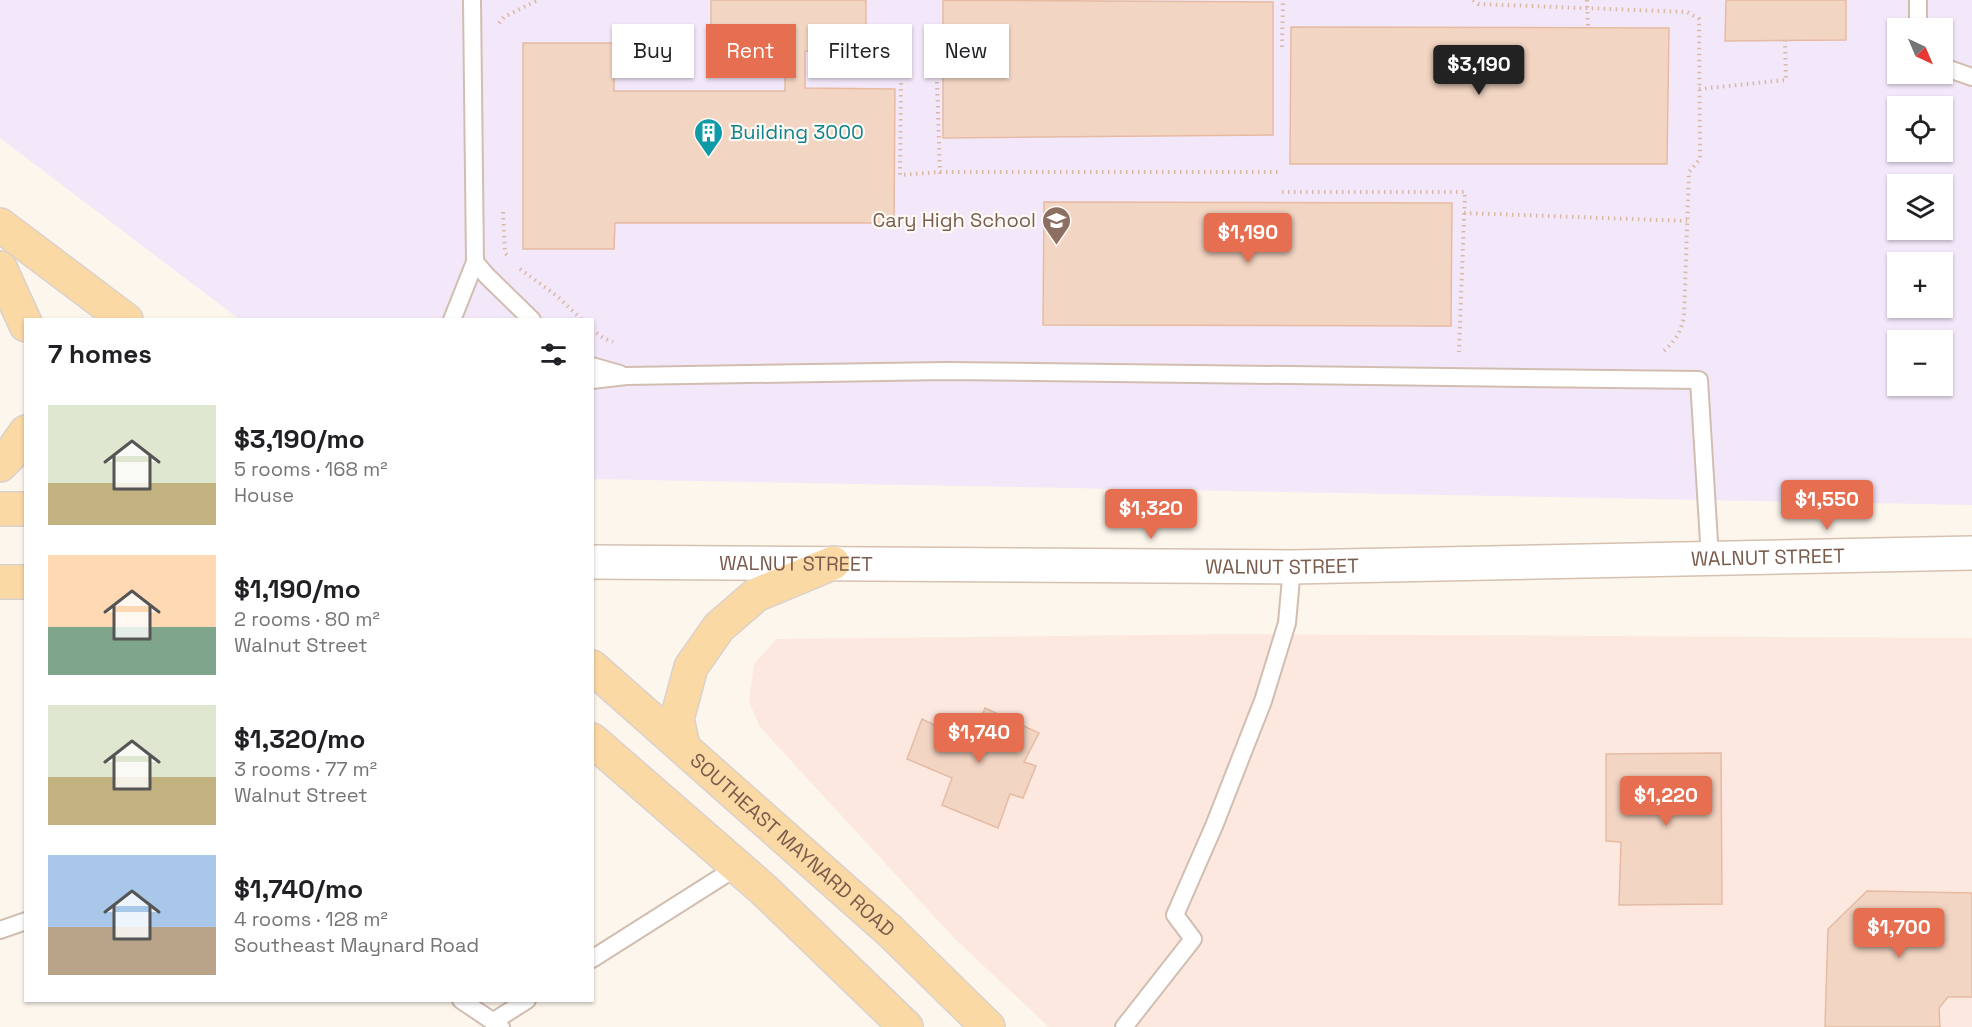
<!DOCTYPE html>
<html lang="en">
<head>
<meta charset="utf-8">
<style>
  body { margin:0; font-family:"Space Grotesk",sans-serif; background:#f6f6f6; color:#202124; height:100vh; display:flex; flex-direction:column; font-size:22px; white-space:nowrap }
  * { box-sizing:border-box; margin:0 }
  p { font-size:20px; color:#757577 }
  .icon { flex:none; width:33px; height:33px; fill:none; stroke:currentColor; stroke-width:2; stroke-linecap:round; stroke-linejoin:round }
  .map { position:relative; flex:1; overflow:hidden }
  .side { position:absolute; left:24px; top:318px; width:570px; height:684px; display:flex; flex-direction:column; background:#fff; border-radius:0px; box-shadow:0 2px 4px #0004 }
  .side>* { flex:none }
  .hud { position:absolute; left:612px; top:24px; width:570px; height:54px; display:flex; gap:12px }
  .needle { width:39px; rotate:136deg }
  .fabs { position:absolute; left:1887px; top:18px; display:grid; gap:12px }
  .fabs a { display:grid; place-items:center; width:66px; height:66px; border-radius:0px; background:#fff; box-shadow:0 2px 4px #0004; font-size:30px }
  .price { position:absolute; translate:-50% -51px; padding:0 14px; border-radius:6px; background:#e76f51; color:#fff; font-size:20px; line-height:39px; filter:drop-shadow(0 2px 3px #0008) }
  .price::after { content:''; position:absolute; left:50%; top:36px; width:18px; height:14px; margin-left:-9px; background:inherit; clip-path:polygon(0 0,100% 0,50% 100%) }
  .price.current { background:#222; color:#fff }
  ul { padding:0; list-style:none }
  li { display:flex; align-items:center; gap:18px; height:150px; padding:0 24px }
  li span { display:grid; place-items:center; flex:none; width:168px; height:120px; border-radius:0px; color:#555 }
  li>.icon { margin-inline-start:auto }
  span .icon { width:72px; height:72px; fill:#fffc; stroke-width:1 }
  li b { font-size:26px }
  h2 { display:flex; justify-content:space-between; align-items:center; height:72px; padding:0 24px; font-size:26px }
  .chip { padding:0 21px; border-radius:0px; background:#fff; box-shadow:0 2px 4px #0004; font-size:21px; line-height:54px }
  .chip.current { background:#e76f51; color:#fff }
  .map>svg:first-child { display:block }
  .commercial { fill:#fde8e0 }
  .education { fill:#f3e8fa; fill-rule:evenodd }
  .building { fill:#f3d5c3; stroke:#e6bba3; stroke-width:1.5 }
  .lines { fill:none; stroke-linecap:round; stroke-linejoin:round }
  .lane-casing { stroke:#d1beb0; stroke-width:20 }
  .secondary-casing { stroke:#d6c0b0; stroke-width:36 }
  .primary-casing { stroke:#dad1cd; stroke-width:36 }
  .path { stroke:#d9b8a5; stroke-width:4; stroke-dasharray:1.5 4.5; stroke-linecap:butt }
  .lane { stroke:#fff; stroke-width:16 }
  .secondary { stroke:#fff; stroke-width:33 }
  .primary { stroke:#fbd9a5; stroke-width:33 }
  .labels { text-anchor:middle; stroke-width:4.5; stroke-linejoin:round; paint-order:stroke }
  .culture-label { font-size:20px; fill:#0d838f; stroke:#fffaf3; text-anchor:start }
  .education-label { font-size:20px; fill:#785e54; stroke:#fffaf3; text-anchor:end }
  .street-label { font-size:20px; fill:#7a5c4d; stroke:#fffaf3 }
</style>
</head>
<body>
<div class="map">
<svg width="1972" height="1027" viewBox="0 0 1972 1027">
  <rect width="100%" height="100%" fill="#fdf6ec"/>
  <path class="commercial" d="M1238,634l734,4v389h-923l-95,-89 -194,-211 -11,-25 5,-38 22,-25z"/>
  <path class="education" d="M0,0h1972v505l-1379,-26 -1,-159 -353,-1 -239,-181zM1898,28h44v46h-44zM1898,106h44v46h-44zM1898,184h44v46h-44zM1898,262h44v46h-44zM1898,340h44v46h-44z"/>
  <g class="building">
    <path d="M711,0h155v51h-61v37l90,1 -1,134h-279l-1,26h-91v-206h91v48h171v-45h-74z"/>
    <path d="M943,0l330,2v133l-330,3z"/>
    <path d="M1726,0h120v40l-121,1z"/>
    <path d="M1291,27l378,1 -2,136h-377z"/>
    <path d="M1044,202l408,1 -1,123 -408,-1z"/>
    <path d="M985,708l54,25 -15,29 12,4 -13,32 -13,-4 -12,34 -56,-23 10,-27 -45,-19 15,-40 49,24z"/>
    <path d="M1721,753l1,151 -103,1 2,-63 -15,-1v-87z"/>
    <path d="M1867,891l105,2v104h-24l-9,11 1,19h-115l3,-98z"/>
  </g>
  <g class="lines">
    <defs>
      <g id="lane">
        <path d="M1918,0v28"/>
        <path d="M1942,63l7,6 23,8"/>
        <path d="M475,262l12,14 45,44"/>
        <path d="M452,320l23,-58 -3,-262"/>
        <path d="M592,366l28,8"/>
        <path d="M592,380l34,-4 320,-5 753,9 11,178"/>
        <path d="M0,930l26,-9"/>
        <path d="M592,959l145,-92"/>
        <path d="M461,1000l40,27"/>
        <path d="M494,1021l33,-21"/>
        <path d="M1124,1027l69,-88 -18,-24 39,-89 49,-125 24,-78 5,-56"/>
      </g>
      <g id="secondary">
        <path id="s1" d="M592,562l700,5 680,-14"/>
      </g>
      <g id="primary">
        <path d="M0,225l126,95"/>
        <path d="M0,268l26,57"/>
        <path d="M0,465l9,-9 17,-24"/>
        <path d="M0,509h26"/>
        <path d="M0,582h26"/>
        <path id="s2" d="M592,667l298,264 98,96"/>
        <path d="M592,740l172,150 142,137"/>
        <path d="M683,746l-6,-27 14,-52 28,-40 37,-32 77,-32"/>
      </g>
    </defs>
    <use href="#lane" class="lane-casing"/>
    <use href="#secondary" class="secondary-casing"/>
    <use href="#primary" class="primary-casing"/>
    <g class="path">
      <path d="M1473,0l6,4 208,8 12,7 1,140 -11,13 -5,144c-3,17 -10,27 -23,37"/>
      <path d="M1587,0l1,28"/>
      <path d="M499,23l5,-6 34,-17"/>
      <path d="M1282,47l1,-47"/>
      <path d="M937,82l3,90h342"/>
      <path d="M901,83l-1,92 40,-3"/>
      <path d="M1699,89l87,-9 -1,-39"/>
      <path d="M1282,192h183l-6,160"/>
      <path d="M503,212l2,41 2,2"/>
      <path d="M1464,213l223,8"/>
      <path d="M520,269l37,27 25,24"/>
      <path d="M592,329l11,9 10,4"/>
    </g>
    <use href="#lane" class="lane"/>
    <use href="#secondary" class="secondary"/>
    <use href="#primary" class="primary"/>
  </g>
  <defs>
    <symbol id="building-pin" viewBox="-11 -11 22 30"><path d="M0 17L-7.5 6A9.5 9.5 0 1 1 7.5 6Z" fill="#0f9aa8" stroke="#fffaf3"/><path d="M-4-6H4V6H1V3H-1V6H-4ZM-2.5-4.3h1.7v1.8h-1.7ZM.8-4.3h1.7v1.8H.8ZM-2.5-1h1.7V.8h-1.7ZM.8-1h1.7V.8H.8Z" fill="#fff"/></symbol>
    <symbol id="school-pin" viewBox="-11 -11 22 30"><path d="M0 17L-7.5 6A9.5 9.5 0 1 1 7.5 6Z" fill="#8d6e63" stroke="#fffaf3"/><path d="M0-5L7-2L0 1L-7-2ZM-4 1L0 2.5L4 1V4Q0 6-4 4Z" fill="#fff"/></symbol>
  </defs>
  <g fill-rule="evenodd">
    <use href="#building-pin" x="692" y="116" width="33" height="45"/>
    <use href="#school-pin" x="1040" y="204" width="33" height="45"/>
  </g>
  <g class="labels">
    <g class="culture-label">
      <text x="730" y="139">Building 3000</text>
    </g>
    <g class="education-label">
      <text x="1036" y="227">Cary High School</text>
    </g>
    <g class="street-label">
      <text dy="7" stroke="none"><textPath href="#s1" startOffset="1176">WALNUT STREET</textPath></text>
      <text dy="7" stroke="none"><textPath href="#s1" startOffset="204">WALNUT STREET</textPath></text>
      <text dy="7" stroke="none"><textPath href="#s1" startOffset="690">WALNUT STREET</textPath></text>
      <text dy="7" stroke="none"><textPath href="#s2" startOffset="268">SOUTHEAST MAYNARD ROAD</textPath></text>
    </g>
  </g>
</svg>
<div class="fabs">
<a><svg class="needle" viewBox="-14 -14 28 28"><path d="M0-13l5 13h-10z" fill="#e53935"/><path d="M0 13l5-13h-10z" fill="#757577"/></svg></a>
<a><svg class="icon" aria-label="locate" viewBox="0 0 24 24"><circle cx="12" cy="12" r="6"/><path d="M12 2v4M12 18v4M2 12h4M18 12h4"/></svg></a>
<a><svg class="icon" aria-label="layers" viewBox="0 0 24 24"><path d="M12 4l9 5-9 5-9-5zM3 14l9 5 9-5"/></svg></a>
<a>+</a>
<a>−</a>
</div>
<b class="price current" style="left:1479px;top:96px">$3,190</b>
<b class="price" style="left:1248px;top:264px">$1,190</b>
<b class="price" style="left:1827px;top:531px">$1,550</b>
<b class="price" style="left:1151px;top:540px">$1,320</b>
<b class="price" style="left:979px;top:764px">$1,740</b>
<b class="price" style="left:1666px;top:827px">$1,220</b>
<b class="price" style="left:1899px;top:959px">$1,700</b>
<div class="hud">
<a class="chip">Buy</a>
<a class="chip current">Rent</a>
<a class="chip">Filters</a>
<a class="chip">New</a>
</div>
<section class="side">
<h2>7 homes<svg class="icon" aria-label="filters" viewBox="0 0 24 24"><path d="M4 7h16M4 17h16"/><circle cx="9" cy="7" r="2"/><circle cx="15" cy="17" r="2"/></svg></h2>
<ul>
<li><span style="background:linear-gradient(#dfe7d0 65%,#c2b280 0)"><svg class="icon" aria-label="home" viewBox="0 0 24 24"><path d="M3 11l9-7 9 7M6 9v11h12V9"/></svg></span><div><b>$3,190/mo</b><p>5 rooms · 168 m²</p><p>House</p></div></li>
<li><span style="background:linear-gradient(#ffd9b3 60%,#7fa58c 0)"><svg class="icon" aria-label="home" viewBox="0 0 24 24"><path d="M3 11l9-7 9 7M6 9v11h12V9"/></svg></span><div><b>$1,190/mo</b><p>2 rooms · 80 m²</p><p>Walnut Street</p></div></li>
<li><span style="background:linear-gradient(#dfe7d0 60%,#c2b280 0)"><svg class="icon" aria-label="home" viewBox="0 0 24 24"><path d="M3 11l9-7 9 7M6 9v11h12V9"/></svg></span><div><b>$1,320/mo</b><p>3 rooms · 77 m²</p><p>Walnut Street</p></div></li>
<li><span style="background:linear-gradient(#a9c7e8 60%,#b9a48a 0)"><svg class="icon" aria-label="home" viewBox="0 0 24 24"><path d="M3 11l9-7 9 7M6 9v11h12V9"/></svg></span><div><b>$1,740/mo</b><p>4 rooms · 128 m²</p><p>Southeast Maynard Road</p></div></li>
</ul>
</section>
</div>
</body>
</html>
